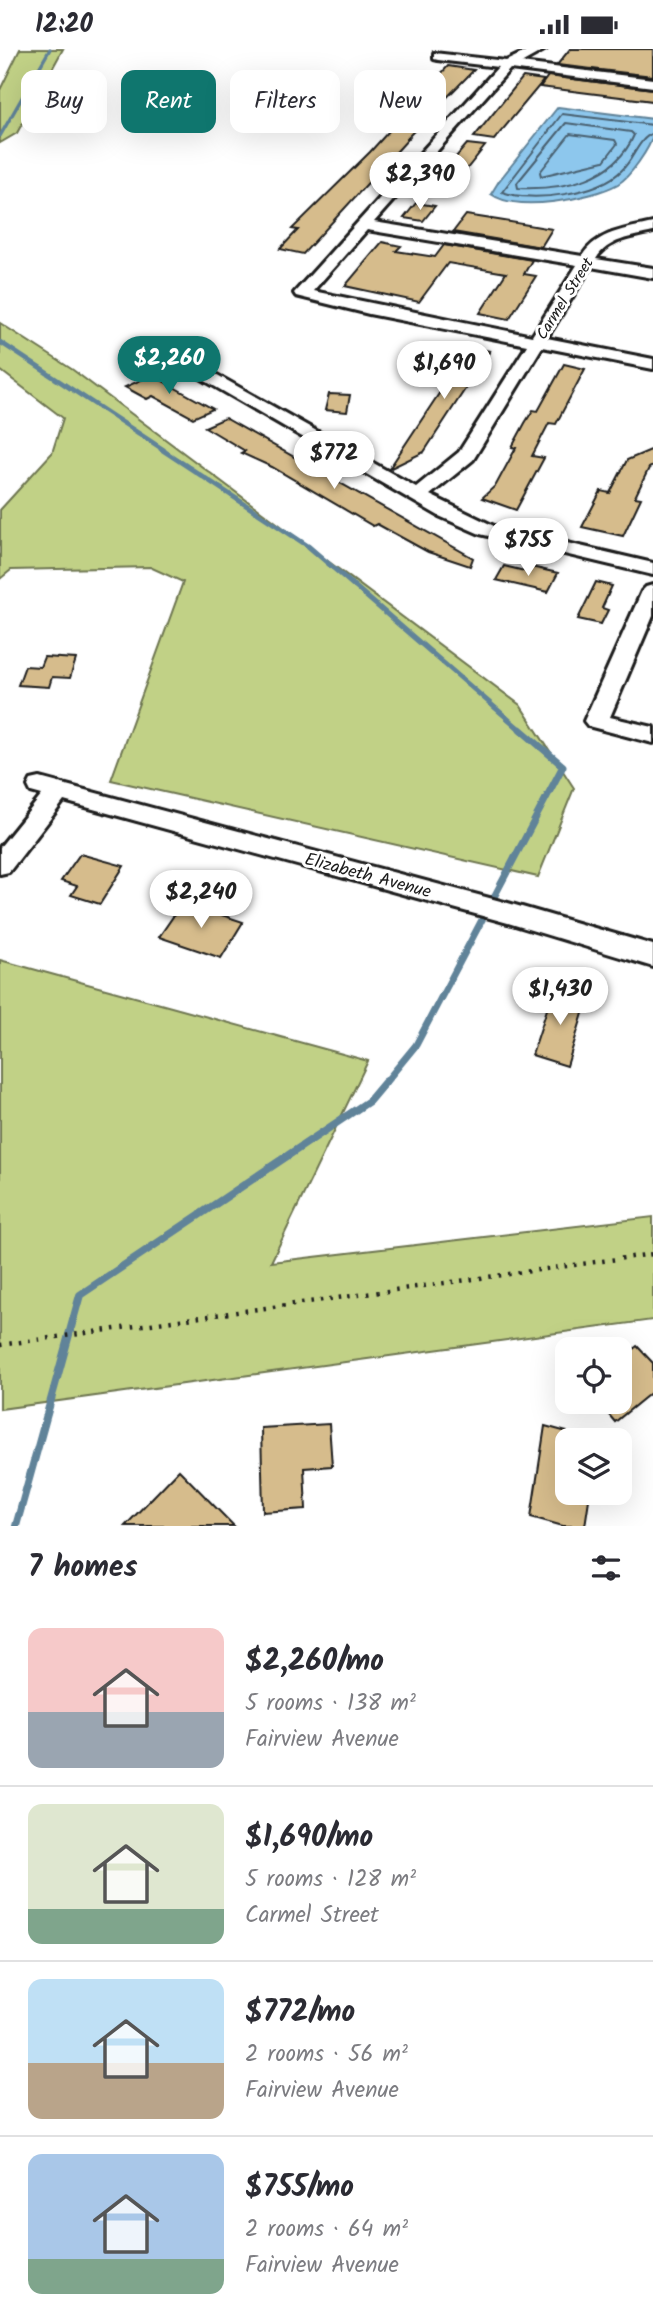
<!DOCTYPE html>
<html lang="en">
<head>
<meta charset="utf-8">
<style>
  body { margin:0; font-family:Kalam,sans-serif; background:#f7f7f7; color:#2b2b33; height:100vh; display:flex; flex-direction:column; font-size:26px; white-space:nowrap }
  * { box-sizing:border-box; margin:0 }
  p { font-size:23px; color:#7c7c81 }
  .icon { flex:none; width:38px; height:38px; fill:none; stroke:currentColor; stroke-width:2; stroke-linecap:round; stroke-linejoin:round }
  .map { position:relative; height:1477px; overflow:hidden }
  .drawer { display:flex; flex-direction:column; background:#fff; flex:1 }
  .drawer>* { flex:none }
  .guide { position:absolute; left:21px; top:21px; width:612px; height:63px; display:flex; gap:14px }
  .fabs { position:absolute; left:555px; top:1288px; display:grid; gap:14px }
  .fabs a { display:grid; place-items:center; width:77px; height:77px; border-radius:14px; background:#fff; box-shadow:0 7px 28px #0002; font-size:35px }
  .price { position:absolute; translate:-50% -60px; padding:0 16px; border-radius:24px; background:#fff; color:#222; font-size:23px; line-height:46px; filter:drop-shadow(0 2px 4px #0008) }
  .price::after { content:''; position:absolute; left:50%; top:42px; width:21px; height:16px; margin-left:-10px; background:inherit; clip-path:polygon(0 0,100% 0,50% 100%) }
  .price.on { background:#0f766e; color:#fff }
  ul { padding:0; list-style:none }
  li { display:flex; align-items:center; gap:21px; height:175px; padding:0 28px }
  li+li { border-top:2px solid #e1e1e2 }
  li span { display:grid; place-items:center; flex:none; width:196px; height:140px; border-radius:14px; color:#555 }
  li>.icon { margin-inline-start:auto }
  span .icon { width:84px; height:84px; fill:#fffc; stroke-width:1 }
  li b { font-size:30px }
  h2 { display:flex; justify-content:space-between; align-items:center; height:84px; padding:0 28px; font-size:30px }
  .pill { padding:0 24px; border-radius:14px; background:#fff; box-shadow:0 7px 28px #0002; font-size:24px; line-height:63px }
  .pill.on { background:#0f766e; color:#fff }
  .status { display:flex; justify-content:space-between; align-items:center; height:49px; padding:0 35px; background:#fff; direction:ltr }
  .status svg { height:19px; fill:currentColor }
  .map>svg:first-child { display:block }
  .green { fill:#c1d186; stroke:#6e7651; stroke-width:2 }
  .water { fill:#8dc7ed; stroke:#608399; stroke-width:2 }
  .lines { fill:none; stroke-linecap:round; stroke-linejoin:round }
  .shore { stroke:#496070; stroke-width:2 }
  .stream-far4 { stroke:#608399; stroke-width:3.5 }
  .stream-far3 { stroke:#608399; stroke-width:4.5 }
  .stream-far2 { stroke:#608399; stroke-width:5 }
  .stream-far1 { stroke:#608399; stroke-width:7 }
  .stream { stroke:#608399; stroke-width:8 }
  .building { fill:#d6bc8c; stroke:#1c1c1c; stroke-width:2 }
  .minor-casing { stroke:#1c1c1c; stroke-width:6 }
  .path { stroke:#1c1c1c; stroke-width:4.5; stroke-dasharray:2.5 7; stroke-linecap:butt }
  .minor { fill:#fff; fill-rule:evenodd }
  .labels { text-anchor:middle; stroke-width:6; stroke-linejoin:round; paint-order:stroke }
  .far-street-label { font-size:16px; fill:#1c1c1c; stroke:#fff }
  .street-label { font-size:18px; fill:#1c1c1c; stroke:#fff }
</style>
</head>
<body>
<div class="status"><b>12:20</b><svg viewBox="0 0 49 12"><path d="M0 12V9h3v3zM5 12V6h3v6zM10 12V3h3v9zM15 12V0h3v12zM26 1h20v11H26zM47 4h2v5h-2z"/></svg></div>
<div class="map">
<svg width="653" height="1477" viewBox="0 0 653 1477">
  <rect width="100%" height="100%" fill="#fff"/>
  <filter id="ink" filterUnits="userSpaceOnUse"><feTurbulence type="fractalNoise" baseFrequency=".0143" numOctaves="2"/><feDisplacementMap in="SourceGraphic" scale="14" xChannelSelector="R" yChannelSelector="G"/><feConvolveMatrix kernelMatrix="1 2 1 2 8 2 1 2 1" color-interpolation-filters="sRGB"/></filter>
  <g filter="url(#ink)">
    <g class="green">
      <path d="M20,0h43l-46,84 -17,10v-53z"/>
      <path d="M0,274l73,47 447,335 54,83 -36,89 -427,-97 72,-198 -33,-15 -139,3 -11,9v-69l52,-57 11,-35 -63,-48z"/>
      <path d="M0,911l368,101 -97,201 382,-45v103l-653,89z"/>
    </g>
    <path class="water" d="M558,58l95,12c0,4 0,11 0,16 -3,13 -23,42 -35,49 -27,15 -101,29 -127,10l8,-13z"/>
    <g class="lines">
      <g class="shore">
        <path d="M566,74l65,9 3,3c-19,45 -71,55 -116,53l-1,-5z"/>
        <path d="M653,76l-91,-11 -60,78c30,11 97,2 120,-22 12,-11 16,-31 31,-37"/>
        <path d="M570,85l45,6 2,4 -13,17 -63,15 -1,-4z"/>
      </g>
      <path class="stream-far4" d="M0,87l50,-87"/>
      <path class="stream-far3" d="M0,293l164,108"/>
      <path class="stream-far2" d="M161,400l147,97 214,185"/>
      <path class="stream-far1" d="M384,1035l32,-39 147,-279 -43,-37"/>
      <path class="stream" d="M16,1477l64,-231 289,-194 16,-19"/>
    </g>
    <g class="building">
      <path d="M570,0h83v27l-96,-11z"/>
      <path d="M448,17l26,4 -67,68h2l-106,116 -23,-5 18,-19 -6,-1 78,-77z"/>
      <path d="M548,27l105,13v12l-113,-14z"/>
      <path d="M523,28l21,3 -50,60 -20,-3z"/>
      <path d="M467,95l18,2 -23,29 -19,-3z"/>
      <path d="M416,154l19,3 -12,15 -19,-3z"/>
      <path d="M466,166l32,5 54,9 -11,18 -88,-15z"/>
      <path d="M382,193l19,4 -5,5 39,6 9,-12 88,15 -8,14 12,2 -27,43 -29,-6 26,-40 -58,-10 -29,39 -74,-16z"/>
      <path d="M462,297l28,5 -66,101 -35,17 55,-83 -8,-2z"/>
      <path d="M564,315l21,5 -29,55 -7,-1 -17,33 12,2 -28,52 -34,-12 14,-13 20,-37 -4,-1 13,-24 8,-13 5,1z"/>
      <path d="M152,326l61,34 -20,9 -40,-22 -6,3 -22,-12z"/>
      <path d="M329,345l21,1 -3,17 -22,-2z"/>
      <path d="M225,369l248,140 -3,8 -42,-14 -51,-28 -4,2 -101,-59 -31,-14 4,-2 -40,-24z"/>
      <path d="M653,400v17l-4,2 -14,29 6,1 -18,38 -41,-9 19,-36 9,2 17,-33z"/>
      <path d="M504,517l25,6 2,-5 27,6 -10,19 -52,-12z"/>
      <path d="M596,533l16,4 -10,22 6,2 -7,14 -23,-5z"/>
      <path d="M44,608l32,2 -6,19 -18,-1 -3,10 -31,-2 7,-19 15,1z"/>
      <path d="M80,805l44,12 -24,38 -29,-9 6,-9 -16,-5z"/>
      <path d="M183,853l60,20 -22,36 -62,-21z"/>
      <path d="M554,939l34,9 -21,69 -35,-11z"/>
      <path d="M637,1297l16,17v28l-38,31 -17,-20h22v-42z"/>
      <path d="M329,1375l3,42 -28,2 2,41 -43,3 -2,-84z"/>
      <path d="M545,1377l22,6v61h23l-5,33h-22l-32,-9z"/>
      <path d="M179,1421l55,56h-109z"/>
    </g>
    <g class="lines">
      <defs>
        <g id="minor">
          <path d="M531,0h15l-25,14 132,16v8l-143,-18 -136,153 208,34c15,-24 44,-27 71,-33v9c-21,5 -45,7 -57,27l57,9v10l-62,-11 -44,71 106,21v10l-111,-22 -69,113 -43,35 64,31 159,37v12l-173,-41 -41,-18 -289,-167 2,-4h12l252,142 43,-35 68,-107 -158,-31 -73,-18 -2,-3 204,-226 -60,-7 -4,-1v-6l72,8zM367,181l210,35 -45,71 -219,-45z"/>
          <path d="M653,536v31l-43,101 43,10v16l-65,-17 -4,-5 58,-130 4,-4z"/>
          <path d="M40,729l468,125 145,42v22l-145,-44 -444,-122 -55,71 -9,2v-27l42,-52 -11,-3 -3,-6 3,-6z"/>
        </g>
      </defs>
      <use href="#minor" class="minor-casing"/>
      <path class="path" d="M0,1296l653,-91"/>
      <use href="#minor" class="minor"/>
    </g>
  </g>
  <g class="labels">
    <g class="far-street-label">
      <text transform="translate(564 249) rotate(-58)" y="6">Carmel Street</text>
    </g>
    <g class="street-label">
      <text transform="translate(368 826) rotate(15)" y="6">Elizabeth Avenue</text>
    </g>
  </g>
</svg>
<div class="fabs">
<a><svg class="icon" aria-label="locate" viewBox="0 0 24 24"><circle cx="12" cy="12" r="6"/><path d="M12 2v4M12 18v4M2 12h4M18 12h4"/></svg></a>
<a><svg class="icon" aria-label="layers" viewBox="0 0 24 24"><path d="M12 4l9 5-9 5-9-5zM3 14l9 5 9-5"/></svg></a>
</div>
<b class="price" style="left:420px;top:163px">$2,390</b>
<b class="price on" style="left:169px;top:347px">$2,260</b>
<b class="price" style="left:444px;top:352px">$1,690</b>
<b class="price" style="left:334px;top:442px">$772</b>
<b class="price" style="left:528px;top:529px">$755</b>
<b class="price" style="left:201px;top:881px">$2,240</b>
<b class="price" style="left:560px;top:978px">$1,430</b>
<div class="guide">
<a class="pill">Buy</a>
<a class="pill on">Rent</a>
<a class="pill">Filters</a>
<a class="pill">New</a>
</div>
</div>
<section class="drawer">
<h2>7 homes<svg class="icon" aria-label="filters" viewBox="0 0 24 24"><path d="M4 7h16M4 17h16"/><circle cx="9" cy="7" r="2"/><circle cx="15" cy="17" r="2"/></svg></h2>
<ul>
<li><span style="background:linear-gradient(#f6c9c9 60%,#9aa5b1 0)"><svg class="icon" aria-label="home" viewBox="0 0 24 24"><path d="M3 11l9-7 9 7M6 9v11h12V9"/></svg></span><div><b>$2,260/mo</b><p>5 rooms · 138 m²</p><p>Fairview Avenue</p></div></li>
<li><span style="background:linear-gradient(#dfe7d0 75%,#7fa58c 0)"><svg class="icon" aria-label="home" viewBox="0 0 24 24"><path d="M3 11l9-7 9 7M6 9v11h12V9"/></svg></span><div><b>$1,690/mo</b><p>5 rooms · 128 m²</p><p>Carmel Street</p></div></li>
<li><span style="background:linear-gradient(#bfe0f5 60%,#b9a48a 0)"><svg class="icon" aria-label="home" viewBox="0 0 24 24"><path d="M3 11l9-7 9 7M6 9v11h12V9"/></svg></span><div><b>$772/mo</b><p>2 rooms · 56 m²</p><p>Fairview Avenue</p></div></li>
<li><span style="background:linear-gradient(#a9c7e8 75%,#7fa58c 0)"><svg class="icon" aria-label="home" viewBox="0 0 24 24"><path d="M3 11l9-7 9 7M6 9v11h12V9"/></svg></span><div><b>$755/mo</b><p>2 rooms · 64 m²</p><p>Fairview Avenue</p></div></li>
</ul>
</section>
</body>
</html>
